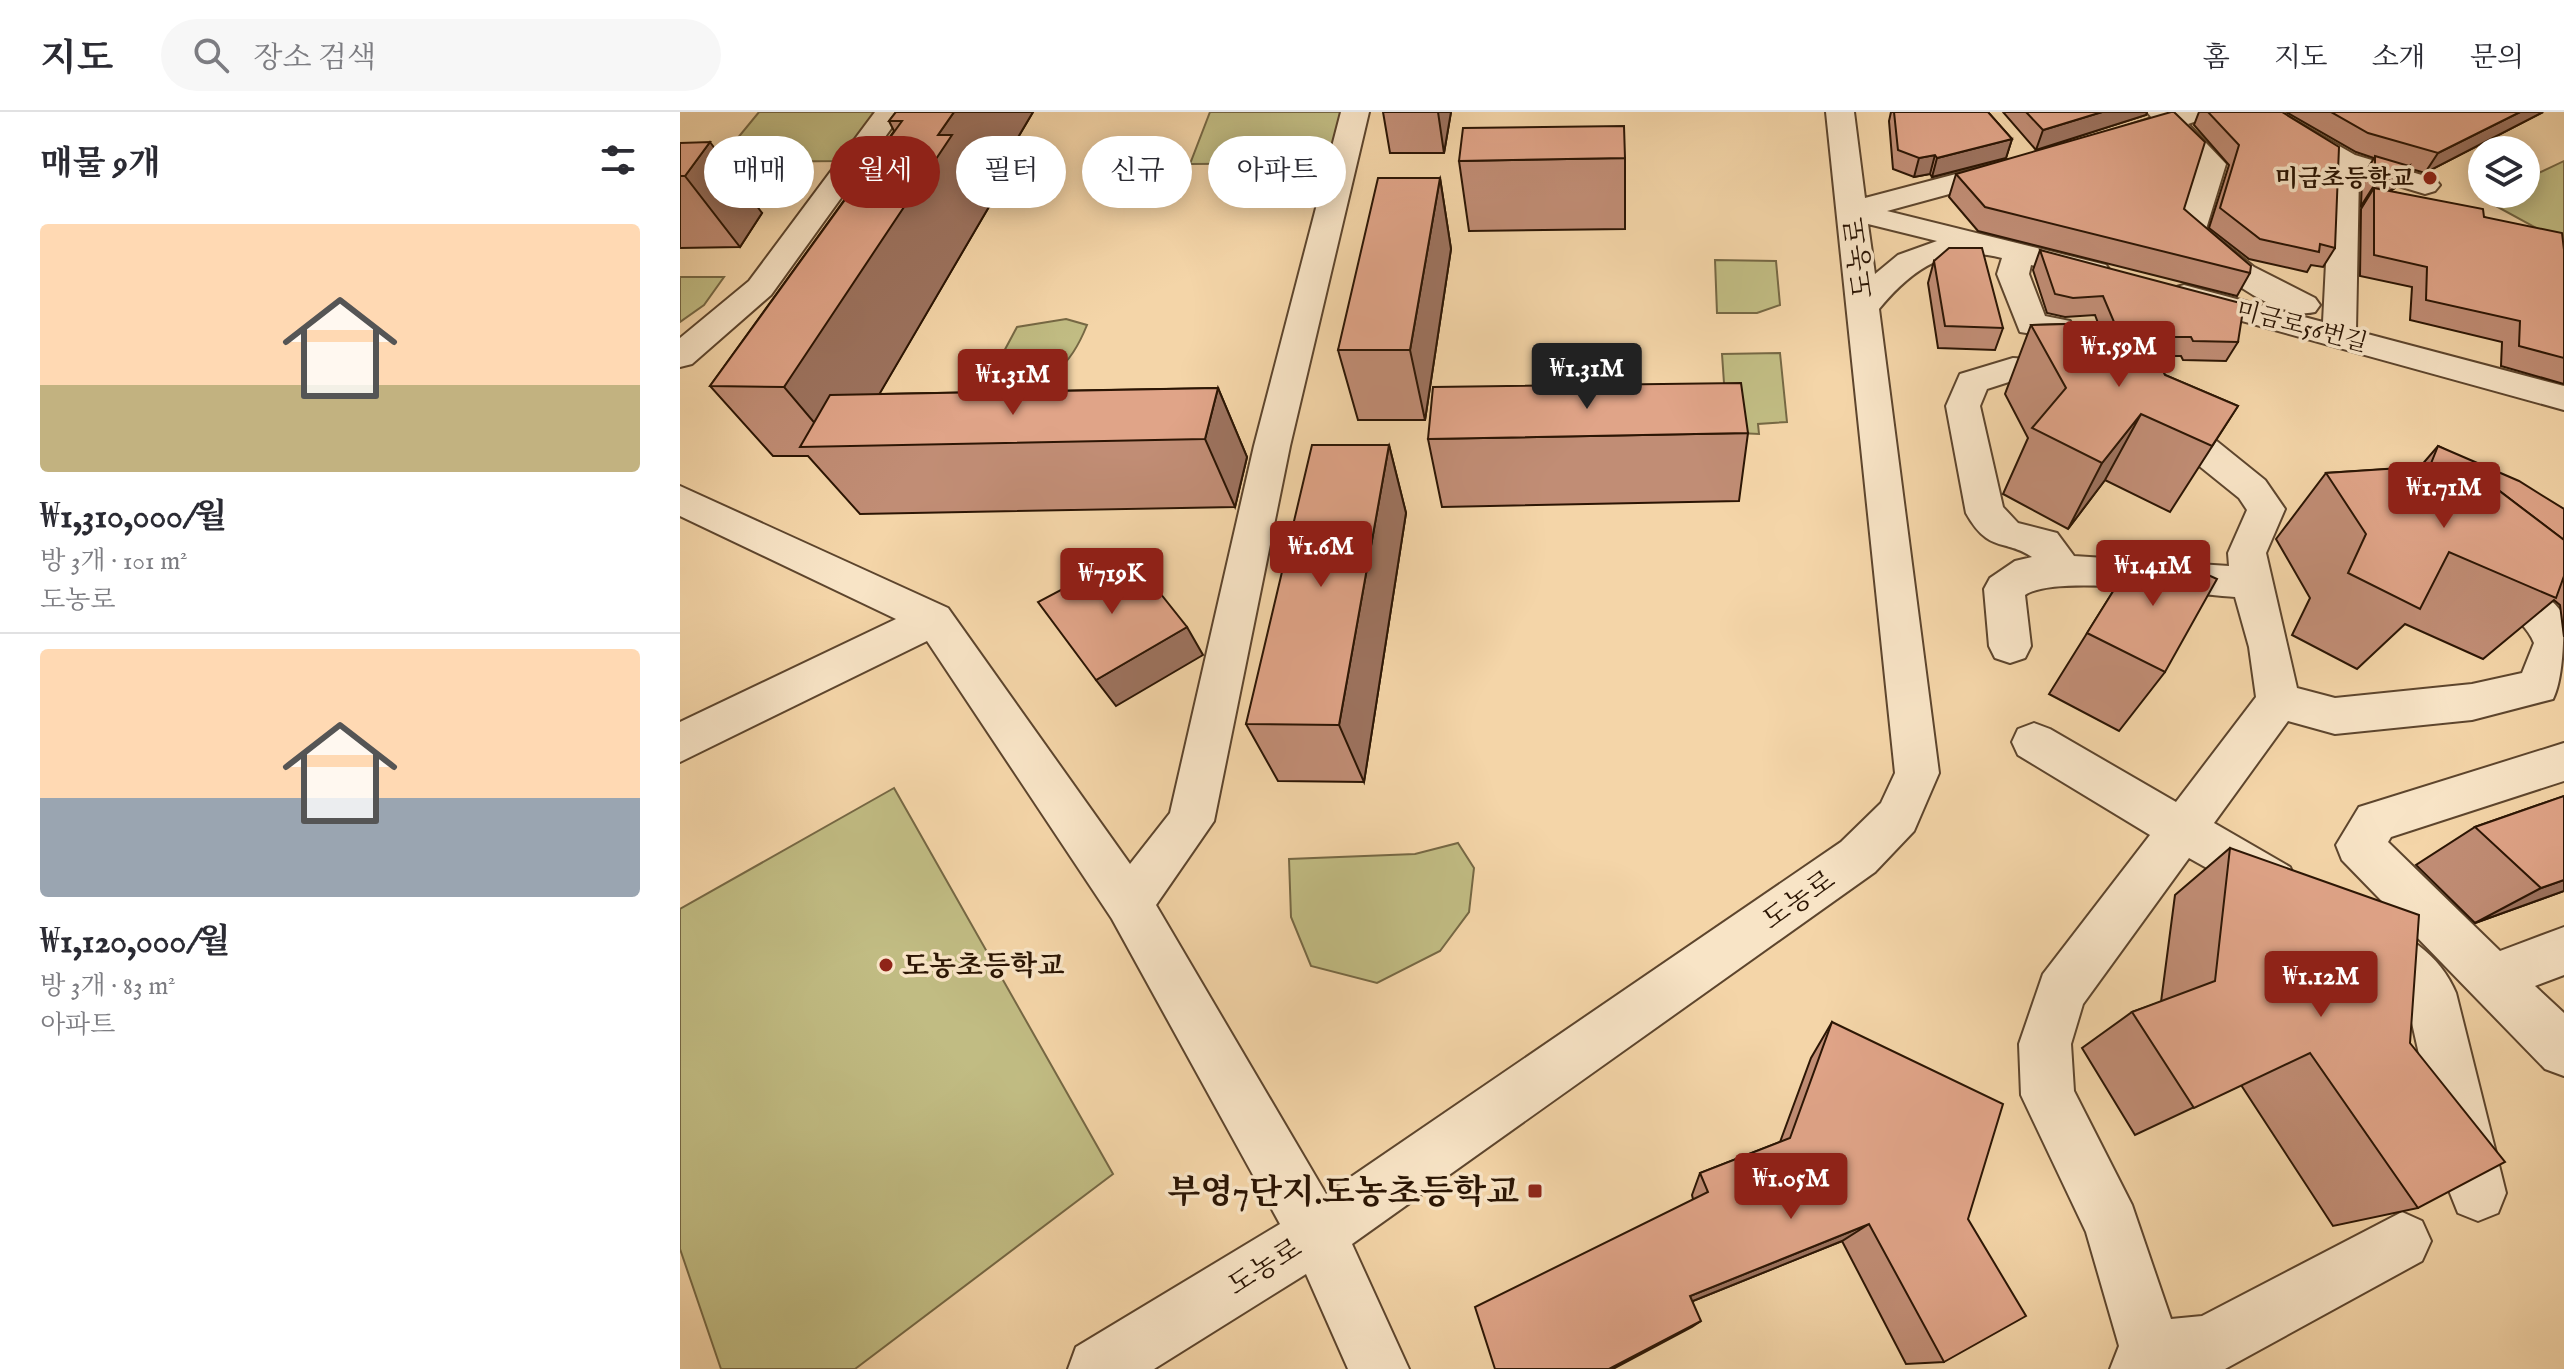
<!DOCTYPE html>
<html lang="ko">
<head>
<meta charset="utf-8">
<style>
  body { margin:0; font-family:"IM FELL English","Noto Serif KR",serif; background:#f7f7f7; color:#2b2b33; height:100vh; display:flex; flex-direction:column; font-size:30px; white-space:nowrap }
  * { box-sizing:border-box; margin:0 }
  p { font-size:26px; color:#7c7c81 }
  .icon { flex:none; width:44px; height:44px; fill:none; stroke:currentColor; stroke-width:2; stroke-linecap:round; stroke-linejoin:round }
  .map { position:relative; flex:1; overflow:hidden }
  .panel { display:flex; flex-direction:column; background:#fff; width:680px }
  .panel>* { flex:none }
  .hud { position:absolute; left:24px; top:24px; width:760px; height:72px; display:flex; gap:16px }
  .fabs { position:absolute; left:1788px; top:24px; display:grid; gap:16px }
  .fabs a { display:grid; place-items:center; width:72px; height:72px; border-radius:50%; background:#fff; box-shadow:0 4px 20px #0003; font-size:40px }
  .price { position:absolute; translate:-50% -68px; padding:0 18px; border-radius:8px; background:#8f2418; color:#fff; font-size:26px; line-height:52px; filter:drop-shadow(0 2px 4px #0008) }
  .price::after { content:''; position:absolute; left:50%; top:48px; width:24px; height:18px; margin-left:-12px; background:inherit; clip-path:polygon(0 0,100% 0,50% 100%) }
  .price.on { background:#222; color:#fff }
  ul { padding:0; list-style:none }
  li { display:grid; align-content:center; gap:16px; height:424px; padding:0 40px }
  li+li { border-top:2px solid #e1e1e2 }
  li span { display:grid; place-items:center; height:248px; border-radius:8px; color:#555 }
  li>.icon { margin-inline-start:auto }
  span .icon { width:144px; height:144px; fill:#fffc; stroke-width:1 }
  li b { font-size:34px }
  h2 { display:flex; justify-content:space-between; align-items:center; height:96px; padding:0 40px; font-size:34px }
  .tag { padding:0 28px; border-radius:36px; background:#fff; box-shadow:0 4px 20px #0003; font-size:28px; line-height:72px }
  .tag.on { background:#8f2418; color:#fff }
  header { display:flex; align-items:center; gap:48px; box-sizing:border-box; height:112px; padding:0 40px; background:#fff; border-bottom:2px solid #e1e1e2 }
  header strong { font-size:38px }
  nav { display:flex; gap:44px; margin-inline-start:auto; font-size:28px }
  .search { width:560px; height:72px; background:#f7f7f7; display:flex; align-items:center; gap:20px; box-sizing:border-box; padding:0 28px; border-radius:44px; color:#7c7c81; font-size:30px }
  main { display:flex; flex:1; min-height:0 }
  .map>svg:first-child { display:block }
  .green { fill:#c1bc83; stroke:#766844; stroke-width:2 }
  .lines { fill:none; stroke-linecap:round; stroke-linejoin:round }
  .minor-casing { stroke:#5d452d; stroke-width:4 }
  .minor { fill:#f8e4c6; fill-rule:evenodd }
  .wall { fill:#c18d75; stroke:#2b1504; stroke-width:2 }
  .shaded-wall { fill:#9d735f; stroke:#2b1504; stroke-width:2 }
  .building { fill:#e0a488; stroke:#2b1504; stroke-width:2 }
  .poi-dot { fill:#8f2418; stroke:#f8e4c6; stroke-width:3 }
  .labels { text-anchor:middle; stroke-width:7; stroke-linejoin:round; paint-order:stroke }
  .far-poi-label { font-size:24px; font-weight:bold; fill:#2b1504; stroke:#f8e4c6; text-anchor:end }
  .far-street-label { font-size:24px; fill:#2b1504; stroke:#f8e4c6 }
  .street-label { font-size:28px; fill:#2b1504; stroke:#f8e4c6 }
  .poi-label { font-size:28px; font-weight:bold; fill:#2b1504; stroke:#f8e4c6; text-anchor:start }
  .near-poi-label { font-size:34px; font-weight:bold; fill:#2b1504; stroke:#f8e4c6; text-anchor:end }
</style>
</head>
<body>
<header>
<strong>지도</strong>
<div class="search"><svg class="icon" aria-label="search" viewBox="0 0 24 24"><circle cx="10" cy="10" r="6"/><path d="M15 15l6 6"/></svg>장소 검색</div>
<nav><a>홈</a><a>지도</a><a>소개</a><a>문의</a></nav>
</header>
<main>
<section class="panel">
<h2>매물 9개<svg class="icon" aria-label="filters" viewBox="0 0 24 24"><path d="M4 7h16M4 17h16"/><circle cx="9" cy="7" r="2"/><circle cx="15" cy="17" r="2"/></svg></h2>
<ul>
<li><span style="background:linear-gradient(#ffd9b3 65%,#c2b280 0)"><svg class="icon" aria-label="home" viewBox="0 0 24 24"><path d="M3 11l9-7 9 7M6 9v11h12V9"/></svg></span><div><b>₩1,310,000/월</b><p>방 3개 · 101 m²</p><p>도농로</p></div></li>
<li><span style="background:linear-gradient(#ffd9b3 60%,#9aa5b1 0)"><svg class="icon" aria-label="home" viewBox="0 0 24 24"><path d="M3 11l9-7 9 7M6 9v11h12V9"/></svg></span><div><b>₩1,120,000/월</b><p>방 3개 · 83 m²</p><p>아파트</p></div></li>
</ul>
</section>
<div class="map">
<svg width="1884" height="1257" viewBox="0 0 1884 1257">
  <rect width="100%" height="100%" fill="#f4d5a8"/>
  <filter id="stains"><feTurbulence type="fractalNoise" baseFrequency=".0025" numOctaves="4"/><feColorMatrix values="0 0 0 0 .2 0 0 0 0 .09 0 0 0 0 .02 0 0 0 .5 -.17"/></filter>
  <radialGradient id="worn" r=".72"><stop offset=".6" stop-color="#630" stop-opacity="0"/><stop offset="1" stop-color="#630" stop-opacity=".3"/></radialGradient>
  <g class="green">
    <path d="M79,0h116l-34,49 -123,1z"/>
    <path d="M530,0h134l-13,51 -141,1z"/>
    <path d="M1884,49v82l-81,-44 11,-5h32v-15z"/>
    <path d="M1035,148l61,1 4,44 -23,8h-40z"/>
    <path d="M0,165h44l-20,28 -24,17z"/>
    <path d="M386,207l21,6c-20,50 -39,54 -87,71l-13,-13 30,-56z"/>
    <path d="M1100,241l7,69 -29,2 1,10 -21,-1 -11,-6 -5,-73z"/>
    <path d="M214,676l219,386 -258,195h-134l-41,-120v-340z"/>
    <path d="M778,731l16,25 -5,44 -29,39 -63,32 -66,-17 -20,-49 -2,-58 126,-5z"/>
  </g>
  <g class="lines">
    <defs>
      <g id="minor">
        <path d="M195,0h28l-132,183 -79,69 -12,3v-29l69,-57z"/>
        <path d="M661,0h28l-79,334 -76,375 -58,84 170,289 515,-352 40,-39 14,-30 -69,-661h28l11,86 144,-38 10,3 4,6 -4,6 -132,36 219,54 5,7 -5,7 -11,2 -64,-16 -2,9 16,42 25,5 4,7 -4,7 -12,3 -38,-6 -23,-58 5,-16c-54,-14 -89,10 -123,51l60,464 -25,58 -39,41 -523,372 57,125h-61l-42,-95 -152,95h-86l8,-22 204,-123 -168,-305 -185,-278 -247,121v-40l216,-103 -216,-103v-30l268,122 182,256 40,-51 84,-367zM1188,112l69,17 -39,14 -23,19z"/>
        <path d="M1467,0h63l-4,6 -18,6 38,40 -20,65 48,38 61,31 5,7 -5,7c-40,10 -108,-48 -136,-75l-4,-6 22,-66 -32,-33 -40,12 -10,-2 -4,-6 4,-6 37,-12z"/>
        <path d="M1566,0h34l75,43 80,24 5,6 -5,6 -10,3 -66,-20 -3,157 208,55v24l-391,-108 -5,-7 5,-7 11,-3 139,37 8,-157z"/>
        <path d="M1333,246l74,4 5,8 -5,8 -12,3 -60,-1 -28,9 -7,17 23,101 15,16 39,10 17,23 155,10 -1,-13 19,-43 -8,-12 -67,-54 -21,-37 6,-8 12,-4 12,4 17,27 67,54 20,29 -19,44 31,135 38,10 137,-14 50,-11 12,-30c-12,-30 -48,-39 -63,-67l6,-11c6,-2 12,-4 18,-3 14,3 63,40 68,53 1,22 0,64 -10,84l-81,21 -137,14 -47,-13 -74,102 76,44 7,16 -7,16 -17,6 -84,-47 -106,146 -12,40 3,47 58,114 39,114 31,-3 200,-104 20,9 9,20 -9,20 -197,108h-115l9,-23 -33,-114 -65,-137 -2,-51 24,-70 107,-139 -132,-80 -6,-13 6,-13 16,-6 16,6 126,73 80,-105 -7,-50 -14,-50c-43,-3 -180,-23 -210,-2l6,51 -6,12 -15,5 -15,-5 -6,-12 -5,-57 6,-11 25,-17 17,-4c-28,-19 -43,-3 -66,-44l-20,-107 14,-32z"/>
        <path d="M1884,631v38l-173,56 -3,5 112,109 64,-24v48l-29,11 29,27v63l-19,-7 -203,-209 -6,-15 23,-38z"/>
        <path d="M1686,805c38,15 74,37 90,76l50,200 -8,20 -20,8 -20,-8 -8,-20 -42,-188 -23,-26 -36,-22 -8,-17 8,-17z"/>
      </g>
    </defs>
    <use href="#minor" class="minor-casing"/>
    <use href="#minor" class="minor"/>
  </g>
  <g class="wall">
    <path d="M216,0h137l-49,83 6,10 -111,189 339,-6 29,69 -12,50 -375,7 -52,-58h-35l-63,-70 184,-255 -5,-10z"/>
    <path d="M703,0h68l-7,41h-54z"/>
    <path d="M1211,0h97l24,27 -6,19 -74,19 -2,-3 -16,3 -21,-8 -4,-48z"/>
    <path d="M1323,0h144l-1,3 -110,35z"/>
    <path d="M1519,0h83l53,136 -12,19 -12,-2 -4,7 -58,-13 -40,-31 20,-63 -35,-40z"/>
    <path d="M1606,0h257l-118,61 -17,-5 -13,20 -5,3 94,26 80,33v134l-63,-18 1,-24 -92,-22 2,-33 -52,-11 1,-67 3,-5 -3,2 1,-28 12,-20 -18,-6z"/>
    <path d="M0,31l82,70 -22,34 -60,1z"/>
    <path d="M945,46v71l-156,2 -10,-70z"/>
    <path d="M1276,62l228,35 66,64 -13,23 -259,-65 -29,-34z"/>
    <path d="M760,66l11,71 -26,171h-67l-20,-70z"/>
    <path d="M1360,138l198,92 -12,19 -43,-1 -2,-4h-26l10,19 73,31 -68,106 -65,-32 -37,49 -65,-35 25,-56 -23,-44 26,-69 67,-2 -3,-8 -30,2 -18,-4 -14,-43z"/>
    <path d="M1254,149l69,67 -8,22 -57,-2 -10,-65z"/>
    <path d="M1068,321l-9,68 -297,6 -14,-68z"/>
    <path d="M709,333l17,68 -42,269 -86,-1 -32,-57z"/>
    <path d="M1758,334l126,63v128l-4,-32 -6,-5 -71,59 -78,-35 -48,45 -65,-34 18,-37 -34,-59 50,-66 94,-6z"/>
    <path d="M1462,433l23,127 -46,59 -70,-37z"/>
    <path d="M1884,684v95l-89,32 -59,-58 59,-38z"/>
    <path d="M1550,736l180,195 8,165 -85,18 -92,-141 -106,50 -53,-87 50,-36 29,-10 14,-107z"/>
    <path d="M1152,910l136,197 -24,143 -38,2 -64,-123 -149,60 -1,26 1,-128 -1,-4 8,-22 80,-31 31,-84z"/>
  </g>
  <g class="shaded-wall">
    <path d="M274,0h79l-49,83 6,10 -141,241h-15l-50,-59 154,-252z"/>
    <path d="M758,0h13l-7,41z"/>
    <path d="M1422,0h45l-1,3 -110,35 7,-20z"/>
    <path d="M1840,0h23l-118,61 13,-20z"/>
    <path d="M1332,27l-6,19 -74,19 5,-19z"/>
    <path d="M30,30l52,71 -22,34 -55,-71z"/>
    <path d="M1255,43l-5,19 -16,3 5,-19z"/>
    <path d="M1729,54l-14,22 -21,11v-11l-10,16 -3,2 14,-22z"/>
    <path d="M760,66l11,71 -26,171 -15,-70z"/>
    <path d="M538,276l29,69 -12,50 -30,-68z"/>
    <path d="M1461,302l-36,66 -37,49 34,-66z"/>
    <path d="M709,333l17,68 -42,269 -25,-57z"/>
    <path d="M507,515l16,28 -87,51 -20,-26z"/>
    <path d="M1884,768v11l-89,32 66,-35z"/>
    <path d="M1189,1112l-27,17 -159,64 7,-9z"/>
    <path d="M1021,1209l-9,6 -79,42h-4z"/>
  </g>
  <g class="building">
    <path d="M216,0h58l-16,23h14l-168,252 -74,-1 192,-265h-13z"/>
    <path d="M1214,0h94l24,27 -75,19 -2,-3 -16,3 -21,-8z"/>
    <path d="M1346,0h76l-59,18z"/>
    <path d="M1491,0h3l31,30 -21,67 67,57 -1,7 -265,-66 -29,-33z"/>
    <path d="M1528,0h74l57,35 -4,101 -15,-4 -1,8 -59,-13 -40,-31 19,-63z"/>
    <path d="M1651,0h189l-82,41 -70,-20z"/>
    <path d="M944,14l1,32 -166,3 4,-33z"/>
    <path d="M30,30l-25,34h-5v-33z"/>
    <path d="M1695,44l34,10 -34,18z"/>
    <path d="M698,66h62l-30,172h-72z"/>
    <path d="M1694,76l109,21 1,8 78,16 2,17v108l-45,-12 1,-25 -94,-21 1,-33 -53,-12z"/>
    <path d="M1269,136h33l21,80 -58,-2 -11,-65z"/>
    <path d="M1360,138l204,54 -6,38 -45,-1 -2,-4h-45l-8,-15h-24l-11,-26 -30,2 -18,-4z"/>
    <path d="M1458,210l27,53 73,31 -26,40 -71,-32 -39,49 -70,-35 34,-40 -35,-63z"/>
    <path d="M1061,271l7,50 -320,6 5,-52z"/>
    <path d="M538,276l-13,51 -405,8 30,-52z"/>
    <path d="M632,333h77l-50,280 -93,-1z"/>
    <path d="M1758,334l81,35 45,28v31l-79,-60 -39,-15 -16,1z"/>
    <path d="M1766,353l39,15 79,60v36l-8,22 -107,-46 -29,57 -72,-36 18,-39 -40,-61z"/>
    <path d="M1462,433l75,34 -52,93 -78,-39z"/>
    <path d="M449,442l58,73 -91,53 -58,-78z"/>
    <path d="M1884,684v84l-23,8 -66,-61z"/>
    <path d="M1550,736l189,67 -9,128 95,119 -87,46 -108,-155 -116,55 -62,-96 83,-31z"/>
    <path d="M1152,910l171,82 -35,115 58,97 -82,46 -75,-138 -179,72 11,25 -92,48h-114l-20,-62 233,-115 -8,-19 90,-35z"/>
  </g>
  <g class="poi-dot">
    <circle cx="1750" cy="66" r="8"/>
    <circle cx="206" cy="853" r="8"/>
    <rect x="847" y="1071" width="16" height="16" rx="4"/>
  </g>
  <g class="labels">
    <g class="far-poi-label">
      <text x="1734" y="74">미금초등학교</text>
    </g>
    <g class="far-street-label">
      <text transform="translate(1622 214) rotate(15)" y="8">미금로56번길</text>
    </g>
    <g class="street-label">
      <text transform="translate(1178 146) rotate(-97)" y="10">도농로</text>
      <text transform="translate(1118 787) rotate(-35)" y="10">도농로</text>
      <text transform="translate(584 1154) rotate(-32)" y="10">도농로</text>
    </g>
    <g class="poi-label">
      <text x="222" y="863">도농초등학교</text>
    </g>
    <g class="near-poi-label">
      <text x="839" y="1091">부영7단지.도농초등학교</text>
    </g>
  </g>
  <rect width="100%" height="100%" filter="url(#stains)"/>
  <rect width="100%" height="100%" fill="url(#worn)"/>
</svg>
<div class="fabs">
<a><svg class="icon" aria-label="layers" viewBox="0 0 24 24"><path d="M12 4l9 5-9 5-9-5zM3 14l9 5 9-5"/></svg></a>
</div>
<b class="price" style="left:1439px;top:277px">₩1.59M</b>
<b class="price on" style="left:907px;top:299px">₩1.31M</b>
<b class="price" style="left:333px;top:305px">₩1.31M</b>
<b class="price" style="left:1764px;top:418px">₩1.71M</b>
<b class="price" style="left:641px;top:477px">₩1.6M</b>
<b class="price" style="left:1473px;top:496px">₩1.41M</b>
<b class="price" style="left:432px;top:504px">₩719K</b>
<b class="price" style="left:1641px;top:907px">₩1.12M</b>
<b class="price" style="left:1111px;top:1109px">₩1.05M</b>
<div class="hud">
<a class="tag">매매</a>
<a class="tag on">월세</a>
<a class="tag">필터</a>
<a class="tag">신규</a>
<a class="tag">아파트</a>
</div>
</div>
</main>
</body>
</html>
